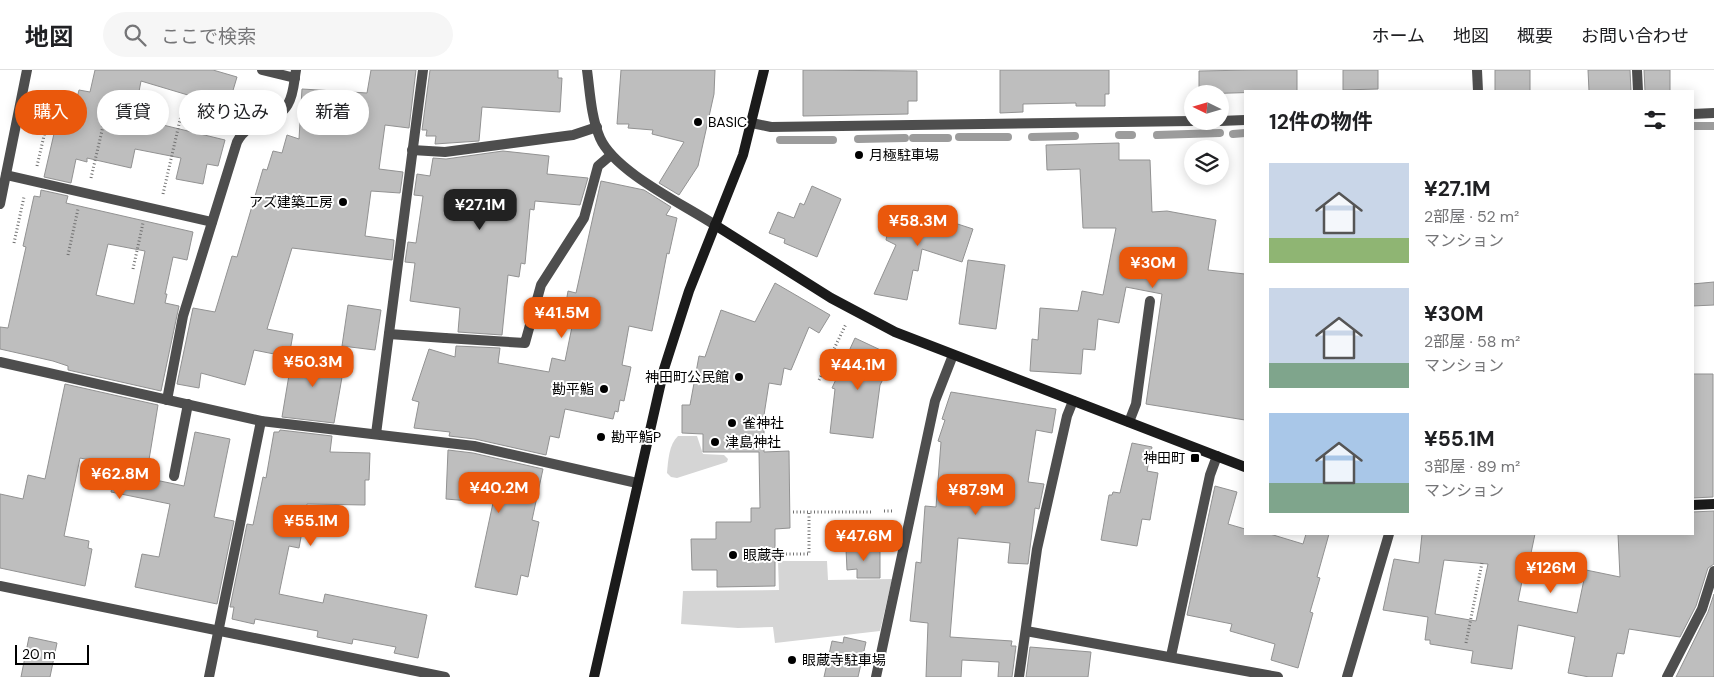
<!DOCTYPE html>
<html lang="ja">
<head>
<meta charset="utf-8">
<style>
  body { margin:0; font-family:"DM Sans","Noto Sans JP",sans-serif; background:#f6f6f6; color:#202124; height:100vh; display:flex; flex-direction:column; font-size:19px; white-space:nowrap }
  * { box-sizing:border-box; margin:0 }
  p { font-size:16px; color:#757577 }
  .icon { flex:none; width:28px; height:28px; fill:none; stroke:currentColor; stroke-width:2; stroke-linecap:round; stroke-linejoin:round }
  .map { position:relative; flex:1; overflow:hidden }
  .side { position:absolute; left:1244px; top:20px; width:450px; height:445px; display:flex; flex-direction:column; background:#fff; border-radius:0px; box-shadow:0 2px 12px #0003 }
  .side>* { flex:none }
  .top-card { position:absolute; left:15px; top:20px; width:475px; height:45px; display:flex; gap:10px }
  .needle { width:32px; rotate:275deg }
  .fabs { position:absolute; left:1184px; top:15px; display:grid; gap:10px }
  .fabs a { display:grid; place-items:center; width:45px; height:45px; border-radius:50%; background:#fff; box-shadow:0 2px 12px #0003; font-size:25px }
  .scale { position:absolute; left:15px; bottom:12px; width:74px; box-sizing:border-box; padding-left:5px; border:2px solid #000; border-top:0; font-size:14px; line-height:18px; white-space:nowrap; color:#000; -webkit-text-stroke:4px #fff; paint-order:stroke }
  .price { position:absolute; translate:-50% -42px; padding:0 11px; border-radius:10px; background:#ea580c; color:#fff; font-size:16px; line-height:32px; filter:drop-shadow(0 1px 2px #0008) }
  .price::after { content:''; position:absolute; left:50%; top:30px; width:15px; height:11px; margin-left:-8px; background:inherit; clip-path:polygon(0 0,100% 0,50% 100%) }
  .price.current { background:#222; color:#fff }
  ul { padding:0; list-style:none }
  li { display:flex; align-items:center; gap:15px; height:125px; padding:0 25px }
  li span { display:grid; place-items:center; flex:none; width:140px; height:100px; border-radius:0px; color:#555 }
  li>.icon { margin-inline-start:auto }
  span .icon { width:60px; height:60px; fill:#fffc; stroke-width:1 }
  li b { font-size:21px }
  h2 { display:flex; justify-content:space-between; align-items:center; height:60px; padding:0 25px; font-size:21px }
  .pill { padding:0 18px; border-radius:22px; background:#fff; box-shadow:0 2px 12px #0003; font-size:18px; line-height:45px }
  .pill.current { background:#ea580c; color:#fff }
  header { display:flex; align-items:center; gap:30px; box-sizing:border-box; height:70px; padding:0 25px; background:#fff; border-bottom:1px solid #e0e0e0 }
  header strong { font-size:24px }
  nav { display:flex; gap:28px; margin-inline-start:auto; font-size:18px }
  .search { width:350px; height:45px; background:#f6f6f6; display:flex; align-items:center; gap:12px; box-sizing:border-box; padding:0 18px; border-radius:28px; color:#757577; font-size:19px }
  .map>svg:first-child { display:block }
  .green { fill:#d5d5d5 }
  .lines { fill:none; stroke-linecap:round; stroke-linejoin:round }
  .stream { stroke:#9c9c9c; stroke-width:8 }
  .building { fill:#bebebe; stroke:#929292; fill-rule:evenodd }
  .path { stroke:#707070; stroke-width:3; stroke-dasharray:1 2.5; stroke-linecap:butt }
  .lane { stroke:#4e4e4e; stroke-width:10 }
  .street { stroke:#4e4e4e; stroke-width:10 }
  .secondary { stroke:#1b1b1b; stroke-width:10 }
  .poi-dot { fill:#000; stroke:#fff; stroke-width:2 }
  .labels { text-anchor:middle; stroke-width:4; stroke-linejoin:round; paint-order:stroke }
  .poi-label { font-size:14px; fill:#000; stroke:#fff; text-anchor:start }
</style>
</head>
<body>
<header>
<strong>地図</strong>
<div class="search"><svg class="icon" aria-label="search" viewBox="0 0 24 24"><circle cx="10" cy="10" r="6"/><path d="M15 15l6 6"/></svg>ここで検索</div>
<nav><a>ホーム</a><a>地図</a><a>概要</a><a>お問い合わせ</a></nav>
</header>
<div class="map">
<svg width="1714" height="607" viewBox="0 0 1714 607">
  <rect width="100%" height="100%" fill="#fff"/>
  <g class="green">
    <path d="M678,366h19l6,18 21,1 4,4 -1,3 -50,16 -6,-1 -4,-4c1,-12 2,-29 11,-37z"/>
    <path d="M778,491h49l1,19 64,-1 -12,52 -105,12 -2,-16 -35,1 -57,-4 2,-33 96,-1z"/>
  </g>
  <g class="lines">
    <g class="stream">
      <path d="M1692,56h22"/>
      <path d="M1233,64l12,-1"/>
      <path d="M1119,65h13"/>
      <path d="M1157,65l63,-2"/>
      <path d="M959,67h49"/>
      <path d="M1032,67l43,-1"/>
      <path d="M913,68h35"/>
      <path d="M858,69l47,-1"/>
      <path d="M780,70h53"/>
    </g>
  </g>
  <g class="building">
    <path d="M95,0h118l24,7 -9,30 -87,-26 -7,37 91,22 -7,26 -11,-2 -4,20 -27,-5 5,-21 -46,-9 -4,19 -44,-10v4l-11,-3 -5,24 -27,-6 18,-78 14,3 3,-12 11,2z"/>
    <path d="M371,0h45l-7,58 -24,-3 -6,44 24,3 -3,21 -29,-2 -6,45 29,4 -2,20 -100,-12 -25,81 26,5 -4,23 -35,-7 -9,35 -44,-12 -2,15 -22,-4 16,-76 22,4 17,-56 5,1 26,-88 4,1 6,-19 9,2 5,-18 12,4 3,-50 65,4z"/>
    <path d="M430,0h128v8h4l-2,34 -78,-5 -3,34 -44,3 1,-8h-10l1,-6h-5z"/>
    <path d="M621,0h94l-1,24 -16,72 -19,29 -20,-12 25,-41 -32,-8 1,-4 -25,-2 1,-4h-12z"/>
    <path d="M803,0l114,1v30h-9v13l-105,2z"/>
    <path d="M1000,0h109v24h-4v12h-29v-3l-53,1v8l-23,1z"/>
    <path d="M1252,0h45v21l-98,3v-23z"/>
    <path d="M1343,0h35v19l-35,1z"/>
    <rect x="1495" y="0" width="35" height="21"/>
    <path d="M1588,0h42l1,21h-42z"/>
    <path d="M1644,0h26v21h-25z"/>
    <path d="M1119,73v17h31l2,52 15,-1 49,9 -8,50 37,4v146l-99,-16 16,-110 -36,-7 -7,36 -21,-4 -3,31 -12,-1 -2,25 -51,-3 2,-32 6,1 2,-32 38,3 4,-20 21,4 13,-67h-33l-3,-59 -33,1 -1,-25z"/>
    <path d="M503,81l46,5 -2,18 41,4 -8,27 -45,-4 -1,9 -4,-1 -5,55 -4,-1 -2,14 -11,-2 -6,60 -44,-3 2,-24 -50,-7 5,-38 -10,-1 3,-20 8,1 7,-47 -9,-1 3,-21 13,2 3,-18 13,1z"/>
    <path d="M601,111l43,9 27,17 -5,8 11,3 -8,36 -2,-1 -15,78 -23,-5 -7,39 9,2 -7,34 -4,-1 -2,12 -3,-1 -2,8 -48,-10 -6,29 -9,-2 -4,19 -71,-16 -26,-3 1,-4 -36,-4 5,-26 -7,-2 17,-51 26,8 1,-11 44,2 -2,15 51,9 3,-14 13,3 9,-44 -10,-2 4,-24 8,2z"/>
    <path d="M812,116l29,13 -24,58 -33,-14 1,-4 -16,-6 9,-21 16,6 6,-15 4,2z"/>
    <path d="M41,120l27,6 -2,7 127,29 -6,28 -14,-3 -8,37h2l-2,9 14,3 -18,85 -93,-21v-4l-15,-5 -53,-12v-22l8,1 18,-81 -3,-1 11,-50 6,1zM108,174l37,7 -11,53 -38,-9z"/>
    <path d="M893,136l47,10 -1,2 34,11 -11,33 -40,-13 -4,22 -5,-1 -6,30 -33,-6 22,-49 -10,-5z"/>
    <path d="M968,190l37,5 -9,64 -37,-5z"/>
    <path d="M1714,212v23l-22,1v-22z"/>
    <path d="M775,213l55,32 -11,18 -10,-6 -18,43 -7,-2 -3,17 -12,-2 -5,32v37l25,-1 1,77 -15,1v57l-58,1v-17h-25l-1,-31h25v-17h35v-14h9l-1,-56h-56v-18l-21,-1v-28h8l9,-49 6,1 16,-47 34,12z"/>
    <path d="M348,235l33,5 -6,40 -33,-4z"/>
    <path d="M855,268l32,15 -5,12 7,3 -9,17 -7,53 -43,-5 5,-44 -3,-1z"/>
    <path d="M293,281l52,9 -11,63 -52,-6z"/>
    <path d="M1692,304h21v123l-21,1z"/>
    <path d="M65,314l93,21 -12,73 38,8 11,-54 35,7 -16,78 20,4 -17,83 -82,-17 7,-33 17,3 11,-53 -59,-12 5,-27 -36,-7 -16,78 25,5 -1,7 4,1 -7,37 -85,-18v-74l23,5 5,-24 17,4z"/>
    <path d="M951,322l105,17 -4,24 -16,-3 -8,52 16,2 -5,25 -4,-1 -7,56 -20,-1 2,-20 -52,-5 -8,99 62,4 -1,5h5l-4,31h-14l1,-15 -37,-2 -1,17h-35l2,-54 -18,-2 6,-59 5,1 4,-57 11,1 5,-65 -3,-1 7,-21 -3,-1z"/>
    <path d="M280,360l52,6 -2,16 40,1 -1,27h-4v25l-58,-1 -8,44 -10,-2 -10,48 44,9 2,-9 102,21 -9,43 -24,-5 2,-6 -43,-8 -1,5 -35,-7 1,-6 -63,-12 -1,5 -22,-5 2,-12h-4l17,-83 6,1 10,-48 3,1 8,-46h5z"/>
    <path d="M1132,373l20,4 -5,24 11,2 -8,47 -8,-1 -5,27 -36,-6 8,-45h3l1,-3 7,1z"/>
    <path d="M448,380l25,3 70,16 -11,51 7,2 -11,55 -7,-2 -4,20 -42,-8 18,-84 -47,-4z"/>
    <path d="M1215,416l22,6 -9,32 17,5v5h25l33,10 3,-10h23l-12,43 3,1 -10,34 3,1 -15,55 -27,-8 4,-16 -45,-13 2,-7 -45,-9z"/>
    <path d="M1714,441v53l-6,4 -12,38 -16,31 -51,-8 -5,25 -7,-1 -5,24h-23l-21,-4 7,-36 -57,-12 -6,44 -41,-6 2,-12 -43,-7v-4h-5l3,-23 -45,-7 11,-51 25,4 3,-29h113l-5,24 -3,-1 -9,44 59,12 9,-43 34,7 -2,-43h74v-22zM1444,490l44,4 -12,57 -41,-7z"/>
    <path d="M846,479h34v29h-23v-9l-10,1z"/>
    <path d="M1714,524v83h-38l32,-65z"/>
    <path d="M29,567l28,6 -7,34h-29z"/>
    <path d="M844,567l22,5 -8,35h-34l8,-36 11,2z"/>
    <path d="M1030,577l61,5 -3,25h-62z"/>
  </g>
  <g class="lines">
    <g class="path">
      <path d="M37,96l16,-69"/>
      <path d="M91,108l16,-69"/>
      <path d="M163,124l20,-87"/>
      <path d="M14,173l10,-46"/>
      <path d="M68,185l10,-46"/>
      <path d="M133,199l10,-46"/>
      <path d="M819,310l27,-56"/>
      <path d="M884,441h9"/>
      <path d="M793,442h78"/>
      <path d="M779,484h30v-42"/>
      <path d="M1466,573l16,-80"/>
    </g>
    <g class="lane">
      <path d="M389,264l56,4"/>
      <path d="M1171,586l39,-181 7,-19"/>
    </g>
    <g class="street">
      <path d="M262,0l33,8"/>
      <path d="M587,0c3,22 4,47 13,68 15,34 83,66 115,87"/>
      <path d="M1477,0l1,21"/>
      <path d="M1637,0l1,21"/>
      <path d="M1692,44l22,-1"/>
      <path d="M1220,51l25,-1"/>
      <path d="M752,53l19,4 421,-6"/>
      <path d="M412,80l33,2 128,-17 24,-8"/>
      <path d="M6,105l206,47"/>
      <path d="M0,134l27,-134"/>
      <path d="M445,268l80,5 16,-58 43,-67 14,-52 13,-11"/>
      <path d="M0,292l261,59 213,25 163,37"/>
      <path d="M167,330l16,-84 54,-174c12,-24 40,-18 51,-38 6,-10 6,-23 8,-34"/>
      <path d="M1129,352l7,-18 14,-103"/>
      <path d="M376,364l47,-364"/>
      <path d="M174,406l14,-72"/>
      <path d="M0,516l445,91"/>
      <path d="M1026,561l252,46"/>
      <path d="M209,607l52,-256"/>
      <path d="M876,607l59,-276 18,-46"/>
      <path d="M1019,607l18,-128 30,-133 6,-15"/>
      <path d="M1347,607l42,-143"/>
      <path d="M1667,607l35,-68 12,-38"/>
    </g>
    <g class="secondary">
      <path d="M715,155l116,73 64,34 350,135"/>
      <path d="M1692,435l22,-1"/>
      <path d="M594,607l70,-308 25,-78 54,-136 21,-85"/>
    </g>
  </g>
  <g class="poi-dot">
    <circle cx="698" cy="52" r="5"/>
    <circle cx="859" cy="85" r="5"/>
    <circle cx="343" cy="132" r="5"/>
    <circle cx="739" cy="307" r="5"/>
    <circle cx="604" cy="319" r="5"/>
    <circle cx="732" cy="353" r="5"/>
    <circle cx="601" cy="367" r="5"/>
    <circle cx="715" cy="372" r="5"/>
    <rect x="1190" y="383" width="10" height="10" rx="2.5"/>
    <circle cx="733" cy="485" r="5"/>
    <circle cx="792" cy="590" r="5"/>
  </g>
  <g class="labels">
    <g class="poi-label">
      <text x="708" y="57">BASIC</text>
      <text x="869" y="90">月極駐車場</text>
      <text x="333" y="137" text-anchor="end">アズ建築工房</text>
      <text x="729" y="312" text-anchor="end">神田町公民館</text>
      <text x="594" y="324" text-anchor="end">勘平鮨</text>
      <text x="742" y="358">雀神社</text>
      <text x="611" y="372">勘平鮨P</text>
      <text x="725" y="377">津島神社</text>
      <text x="1185" y="393" text-anchor="end">神田町</text>
      <text x="743" y="490">眼蔵寺</text>
      <text x="802" y="595">眼蔵寺駐車場</text>
    </g>
  </g>
</svg>
<div class="fabs">
<a><svg class="needle" viewBox="-14 -14 28 28"><path d="M0-13l5 13h-10z" fill="#e53935"/><path d="M0 13l5-13h-10z" fill="#757577"/></svg></a>
<a><svg class="icon" aria-label="layers" viewBox="0 0 24 24"><path d="M12 4l9 5-9 5-9-5zM3 14l9 5 9-5"/></svg></a>
</div>
<div class="scale">20 m</div>
<b class="price current" style="left:480px;top:161px">¥27.1M</b>
<b class="price" style="left:918px;top:177px">¥58.3M</b>
<b class="price" style="left:1153px;top:219px">¥30M</b>
<b class="price" style="left:562px;top:269px">¥41.5M</b>
<b class="price" style="left:313px;top:318px">¥50.3M</b>
<b class="price" style="left:858px;top:321px">¥44.1M</b>
<b class="price" style="left:120px;top:430px">¥62.8M</b>
<b class="price" style="left:499px;top:444px">¥40.2M</b>
<b class="price" style="left:976px;top:446px">¥87.9M</b>
<b class="price" style="left:311px;top:477px">¥55.1M</b>
<b class="price" style="left:864px;top:492px">¥47.6M</b>
<b class="price" style="left:1551px;top:524px">¥126M</b>
<div class="top-card">
<a class="pill current">購入</a>
<a class="pill">賃貸</a>
<a class="pill">絞り込み</a>
<a class="pill">新着</a>
</div>
<section class="side">
<h2>12件の物件<svg class="icon" aria-label="filters" viewBox="0 0 24 24"><path d="M4 7h16M4 17h16"/><circle cx="9" cy="7" r="2"/><circle cx="15" cy="17" r="2"/></svg></h2>
<ul>
<li><span style="background:linear-gradient(#c9d6e8 75%,#8fb573 0)"><svg class="icon" aria-label="home" viewBox="0 0 24 24"><path d="M3 11l9-7 9 7M6 9v11h12V9"/></svg></span><div><b>¥27.1M</b><p>2部屋 · 52 m²</p><p>マンション</p></div></li>
<li><span style="background:linear-gradient(#c9d6e8 75%,#7fa58c 0)"><svg class="icon" aria-label="home" viewBox="0 0 24 24"><path d="M3 11l9-7 9 7M6 9v11h12V9"/></svg></span><div><b>¥30M</b><p>2部屋 · 58 m²</p><p>マンション</p></div></li>
<li><span style="background:linear-gradient(#a9c7e8 70%,#7fa58c 0)"><svg class="icon" aria-label="home" viewBox="0 0 24 24"><path d="M3 11l9-7 9 7M6 9v11h12V9"/></svg></span><div><b>¥55.1M</b><p>3部屋 · 89 m²</p><p>マンション</p></div></li>
</ul>
</section>
</div>
</body>
</html>
